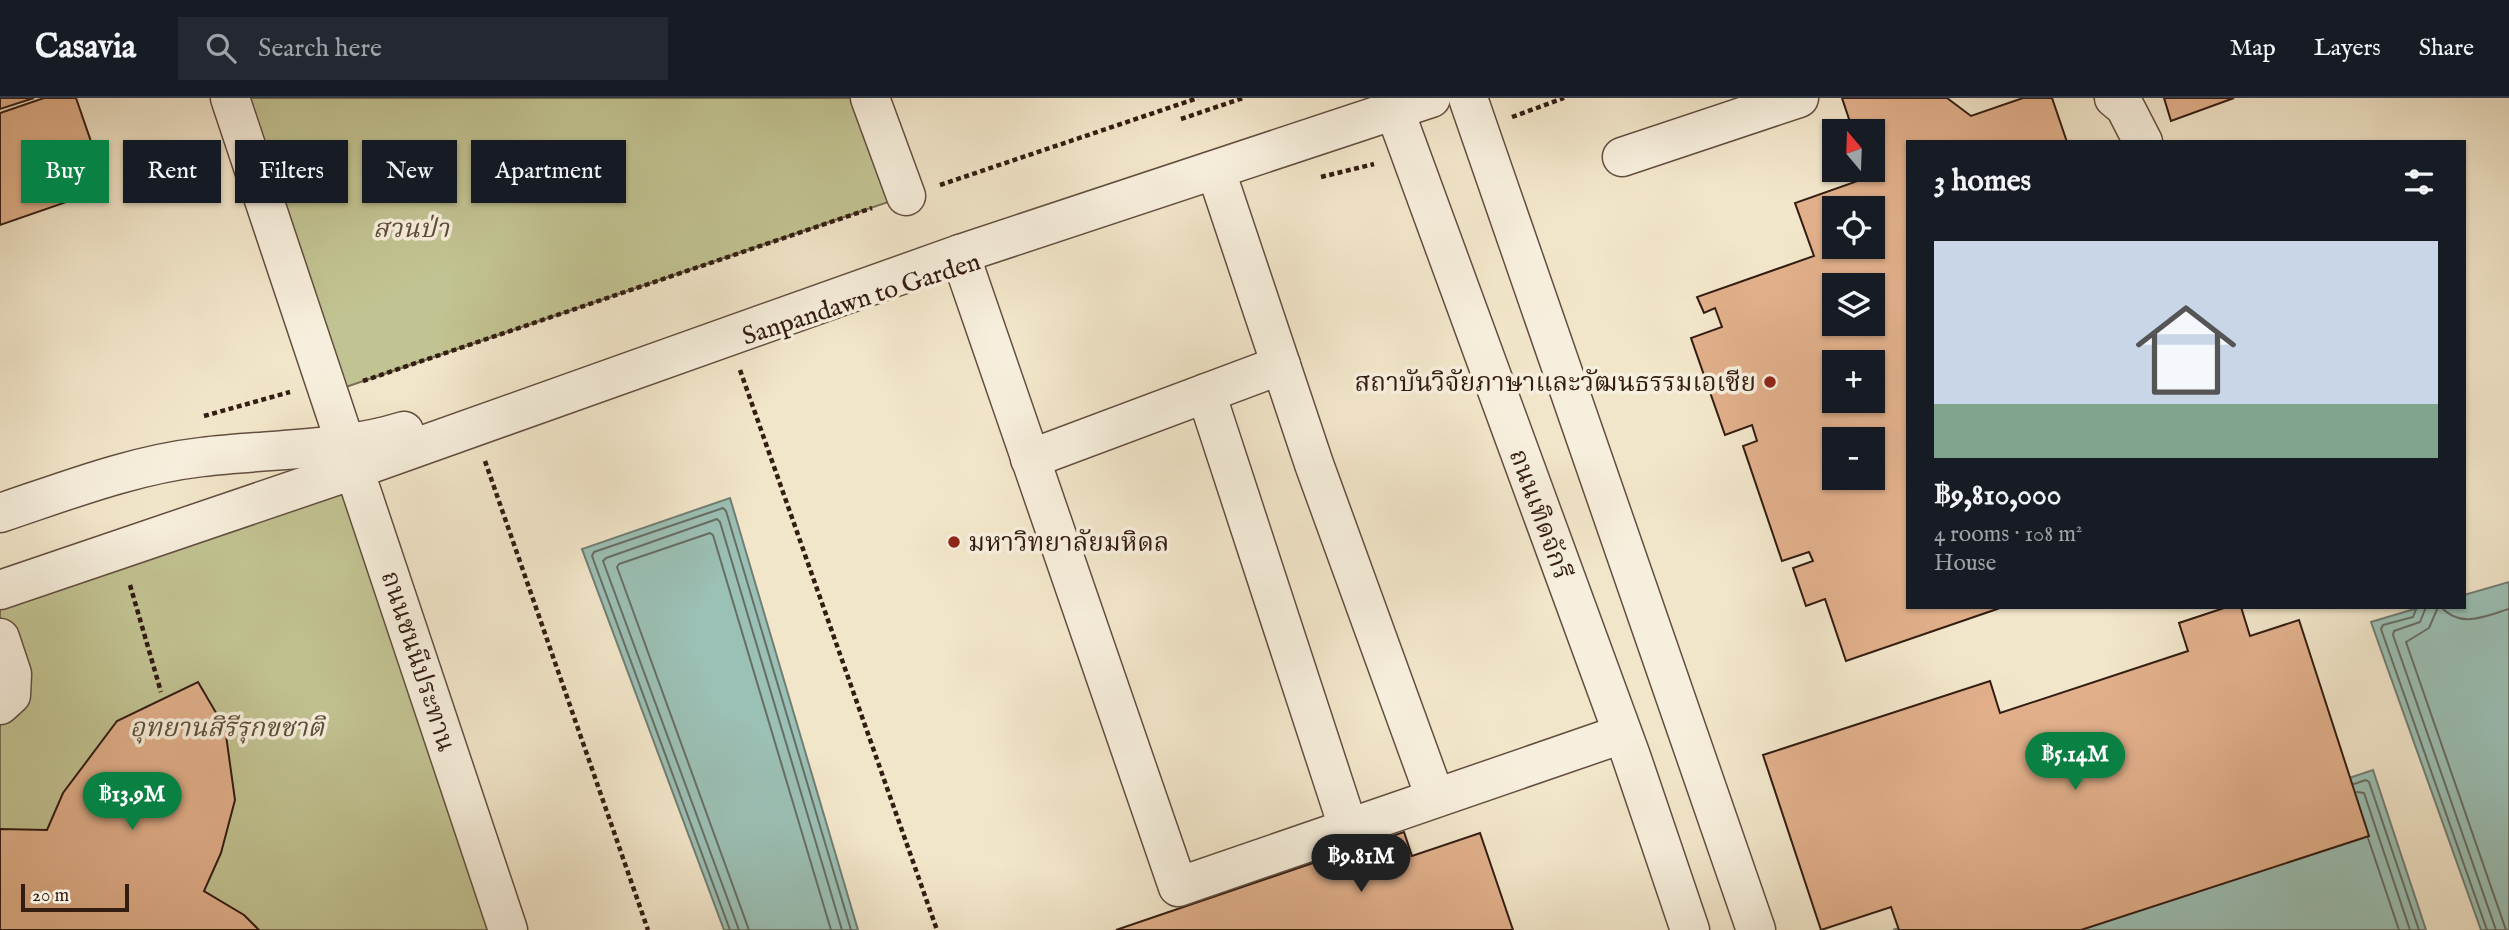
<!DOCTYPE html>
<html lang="en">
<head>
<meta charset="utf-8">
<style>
  body { margin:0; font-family:"IM FELL English","Noto Serif Thai",serif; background:#242831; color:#f1f3f6; height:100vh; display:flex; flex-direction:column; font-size:26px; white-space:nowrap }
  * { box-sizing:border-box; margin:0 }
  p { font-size:23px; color:#9ea1a6 }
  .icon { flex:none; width:38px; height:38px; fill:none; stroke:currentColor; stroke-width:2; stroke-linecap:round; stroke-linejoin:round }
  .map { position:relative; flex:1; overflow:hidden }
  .details { position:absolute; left:1906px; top:42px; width:560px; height:469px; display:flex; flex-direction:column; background:#171b24; border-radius:0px; box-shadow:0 2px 5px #0004 }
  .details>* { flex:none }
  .hud { position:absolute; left:21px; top:42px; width:665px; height:63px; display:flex; gap:14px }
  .needle { width:46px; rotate:341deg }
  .controls { position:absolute; left:1822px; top:21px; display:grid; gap:14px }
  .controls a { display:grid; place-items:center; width:63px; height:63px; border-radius:0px; background:#171b24; box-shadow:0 2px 5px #0004; font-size:35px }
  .scale { position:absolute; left:21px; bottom:18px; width:108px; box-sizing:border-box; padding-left:7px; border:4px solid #331c12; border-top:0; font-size:19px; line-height:24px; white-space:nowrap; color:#331c12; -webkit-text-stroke:5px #f7efdd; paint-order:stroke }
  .price { position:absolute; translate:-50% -60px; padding:0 16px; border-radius:24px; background:#0b8043; color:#fff; font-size:23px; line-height:46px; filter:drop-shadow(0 2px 4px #0008) }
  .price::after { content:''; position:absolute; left:50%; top:42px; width:21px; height:16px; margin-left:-10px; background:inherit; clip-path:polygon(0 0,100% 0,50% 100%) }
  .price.on { background:#222; color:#fff }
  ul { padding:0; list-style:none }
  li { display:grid; align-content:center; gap:14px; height:371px; padding:0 28px }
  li+li { border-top:2px solid #363941 }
  li span { display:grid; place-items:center; height:217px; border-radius:0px; color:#555 }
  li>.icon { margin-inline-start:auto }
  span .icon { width:126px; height:126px; fill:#fffc; stroke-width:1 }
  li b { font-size:30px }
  h2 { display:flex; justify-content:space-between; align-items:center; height:84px; padding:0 28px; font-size:30px }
  .chip { padding:0 24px; border-radius:0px; background:#171b24; box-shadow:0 2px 5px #0004; font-size:24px; line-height:63px }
  .chip.on { background:#0b8043; color:#fff }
  header { display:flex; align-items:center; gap:42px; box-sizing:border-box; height:98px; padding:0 35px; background:#171b24; border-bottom:2px solid #363941 }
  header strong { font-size:33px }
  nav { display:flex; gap:38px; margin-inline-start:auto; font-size:24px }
  .search { width:490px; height:63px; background:#242831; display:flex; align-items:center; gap:18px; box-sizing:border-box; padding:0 24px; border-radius:0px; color:#9ea1a6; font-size:26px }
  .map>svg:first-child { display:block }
  .green { fill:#c2c392; stroke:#7a7052; stroke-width:2 }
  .water { fill:#9bc0b5; stroke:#717e74; stroke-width:2 }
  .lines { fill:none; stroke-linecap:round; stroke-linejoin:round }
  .shore { stroke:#676e64; stroke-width:2 }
  .building { fill:#e1b08b; stroke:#331c12; stroke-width:2; fill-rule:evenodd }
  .minor-casing { stroke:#634e40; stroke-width:41 }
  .path { stroke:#331c12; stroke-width:4.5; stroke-dasharray:5 3.5; stroke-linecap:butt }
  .minor { stroke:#f7efdd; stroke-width:38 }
  .poi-dot { fill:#8f2418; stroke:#f7efdd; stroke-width:2.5 }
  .labels { text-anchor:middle; stroke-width:7; stroke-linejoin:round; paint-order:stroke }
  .park-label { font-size:26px; font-style:italic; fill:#5e4e38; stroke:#f7efdd }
  .street-label { font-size:26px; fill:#331c12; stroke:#f7efdd }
  .poi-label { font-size:26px; fill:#331c12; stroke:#f7efdd; text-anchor:end }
</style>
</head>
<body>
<header>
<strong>Casavia</strong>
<div class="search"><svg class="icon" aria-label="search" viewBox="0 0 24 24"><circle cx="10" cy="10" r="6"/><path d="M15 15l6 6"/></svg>Search here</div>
<nav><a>Map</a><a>Layers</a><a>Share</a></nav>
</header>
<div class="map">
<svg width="2509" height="832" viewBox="0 0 2509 832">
  <rect width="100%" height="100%" fill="#f2e6ca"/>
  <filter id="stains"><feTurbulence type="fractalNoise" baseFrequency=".00286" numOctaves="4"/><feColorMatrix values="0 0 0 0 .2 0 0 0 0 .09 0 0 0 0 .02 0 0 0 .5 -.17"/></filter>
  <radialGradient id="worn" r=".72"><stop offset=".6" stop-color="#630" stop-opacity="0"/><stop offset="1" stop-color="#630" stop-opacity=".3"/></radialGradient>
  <g class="green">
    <path d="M230,0h640l36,98 -563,192z"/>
    <path d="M356,371l153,461h-509v-342z"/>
  </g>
  <g class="water">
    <path d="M730,400l128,432h-134l-142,-381z"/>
    <path d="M2509,484v348h-28l-110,-308 50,-15h43v-12z"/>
    <path d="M2373,672l53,160h-533z"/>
  </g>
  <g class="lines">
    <g class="shore">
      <path d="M2417,509l-4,10 -30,8 -2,4 106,301"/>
      <path d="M2426,509l-6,15 -26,9 -1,4 103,295"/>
      <path d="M2438,509l-9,21 -23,14 100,288"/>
      <path d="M2441,509c20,22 44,9 68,2"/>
      <path d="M2354,686l12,-4 3,2 50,148"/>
      <path d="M2357,694l7,1 46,137"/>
      <path d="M2368,740l31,92"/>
      <path d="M730,832l-138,-374 2,-4 129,-44 3,3 125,419"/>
      <path d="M739,832l-136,-369 3,-3 111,-39 3,3 122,408"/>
      <path d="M749,832l-132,-363 2,-3 91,-31 3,2 118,395"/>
    </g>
  </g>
  <g class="building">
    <path d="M0,0h34l-34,11z"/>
    <path d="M44,0h32l31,90 -107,37v-112z"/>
    <path d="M1842,0h105l24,18 52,-18h29l15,44h-159v465h95l-157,54 -21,-62 -19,7 -13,-38 20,-7 -4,-9 -27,9 -39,-115 14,-5 -5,-16 -27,10 -34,-97 31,-11 -7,-19 -11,5 -7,-16 117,-41 -19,-53 74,-26 -3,-7h6v-39h-19zM1834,110h38v39h-38zM1834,187h38v39h-38zM1834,264h38v39h-38zM1834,341h38v39h-38z"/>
    <path d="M2164,0h70l-63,23z"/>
    <path d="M2227,509h14l9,29 49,-16 70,216 -288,94h-182l-8,-23 -70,23 -58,-175 227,-74 10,32 188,-62 -9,-28z"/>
    <path d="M198,584l27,46 10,72 -14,53 -17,38 40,24 15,15h-259v-101l47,1 16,-37 54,-72z"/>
    <path d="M1404,734l8,24 68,-23 33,97h-397z"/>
  </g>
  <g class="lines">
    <defs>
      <g id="minor">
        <path d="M230,0l278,832"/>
        <path d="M870,0l36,98"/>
        <path d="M1390,0l241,658 59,174"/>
        <path d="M1468,0l288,832"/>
        <path d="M2114,0l11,9 18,35"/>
        <path d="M1622,59l177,-59"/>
        <path d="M1216,73l98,293 121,333"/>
        <path d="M960,156l218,633 444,-153"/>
        <path d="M1206,295l142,434"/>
        <path d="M1030,361l251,-94"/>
        <path d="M0,415c66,-22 132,-48 202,-56 66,-8 138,-6 202,-26"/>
        <path d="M0,492l356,-121 604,-215 471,-156"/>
        <path d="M0,540l12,36 -1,21 -11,10"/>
      </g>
    </defs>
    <use href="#minor" class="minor-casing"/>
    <g class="path">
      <path d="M1512,19l52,-19"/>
      <path d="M1181,21l62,-21"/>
      <path d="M1321,79l53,-13"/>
      <path d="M940,87l258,-87"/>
      <path d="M740,272l197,560"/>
      <path d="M363,283l509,-173"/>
      <path d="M204,318l86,-24"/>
      <path d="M485,363l163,469"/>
      <path d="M130,487l31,107"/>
    </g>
    <use href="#minor" class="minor"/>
  </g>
  <g class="poi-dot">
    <circle cx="1770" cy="284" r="7"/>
    <circle cx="954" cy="444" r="7"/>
  </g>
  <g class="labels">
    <g class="park-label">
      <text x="411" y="139">สวนป่า</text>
      <text x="227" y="638">อุทยานสิรีรุกขชาติ</text>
    </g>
    <g class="street-label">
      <text transform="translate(861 200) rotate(-18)" y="9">Sanpandawn to Garden</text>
      <text transform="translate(1541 416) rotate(70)" y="9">ถนนเทิดจักรี</text>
      <text transform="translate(419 563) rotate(72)" y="9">ถนนชนนีประทาน</text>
    </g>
    <g class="poi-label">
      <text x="1756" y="293">สถาบันวิจัยภาษาและวัฒนธรรมเอเชีย</text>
      <text x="968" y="453" text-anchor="start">มหาวิทยาลัยมหิดล</text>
    </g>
  </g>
  <rect width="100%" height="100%" filter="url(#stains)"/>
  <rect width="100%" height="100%" fill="url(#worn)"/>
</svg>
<div class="controls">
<a><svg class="needle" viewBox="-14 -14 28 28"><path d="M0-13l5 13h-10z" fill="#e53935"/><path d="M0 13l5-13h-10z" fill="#9ea1a6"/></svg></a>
<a><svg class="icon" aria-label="locate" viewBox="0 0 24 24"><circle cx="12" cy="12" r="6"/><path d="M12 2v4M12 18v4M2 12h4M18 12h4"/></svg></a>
<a><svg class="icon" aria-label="layers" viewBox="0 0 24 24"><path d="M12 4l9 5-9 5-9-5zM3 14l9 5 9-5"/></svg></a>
<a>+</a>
<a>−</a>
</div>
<div class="scale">20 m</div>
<b class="price" style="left:2075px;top:694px">฿5.14M</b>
<b class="price" style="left:132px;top:734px">฿13.9M</b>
<b class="price on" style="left:1361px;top:796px">฿9.81M</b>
<div class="hud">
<a class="chip on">Buy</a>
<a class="chip">Rent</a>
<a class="chip">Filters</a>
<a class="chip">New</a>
<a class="chip">Apartment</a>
</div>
<section class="details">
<h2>3 homes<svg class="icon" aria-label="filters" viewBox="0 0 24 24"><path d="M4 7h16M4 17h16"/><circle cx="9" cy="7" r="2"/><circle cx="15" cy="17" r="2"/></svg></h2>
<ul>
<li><span style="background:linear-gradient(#c9d6e8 75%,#7fa58c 0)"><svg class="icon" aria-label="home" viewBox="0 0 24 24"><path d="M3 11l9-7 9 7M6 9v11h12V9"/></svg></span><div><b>฿9,810,000</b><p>4 rooms · 108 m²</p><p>House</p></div></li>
</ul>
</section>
</div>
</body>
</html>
